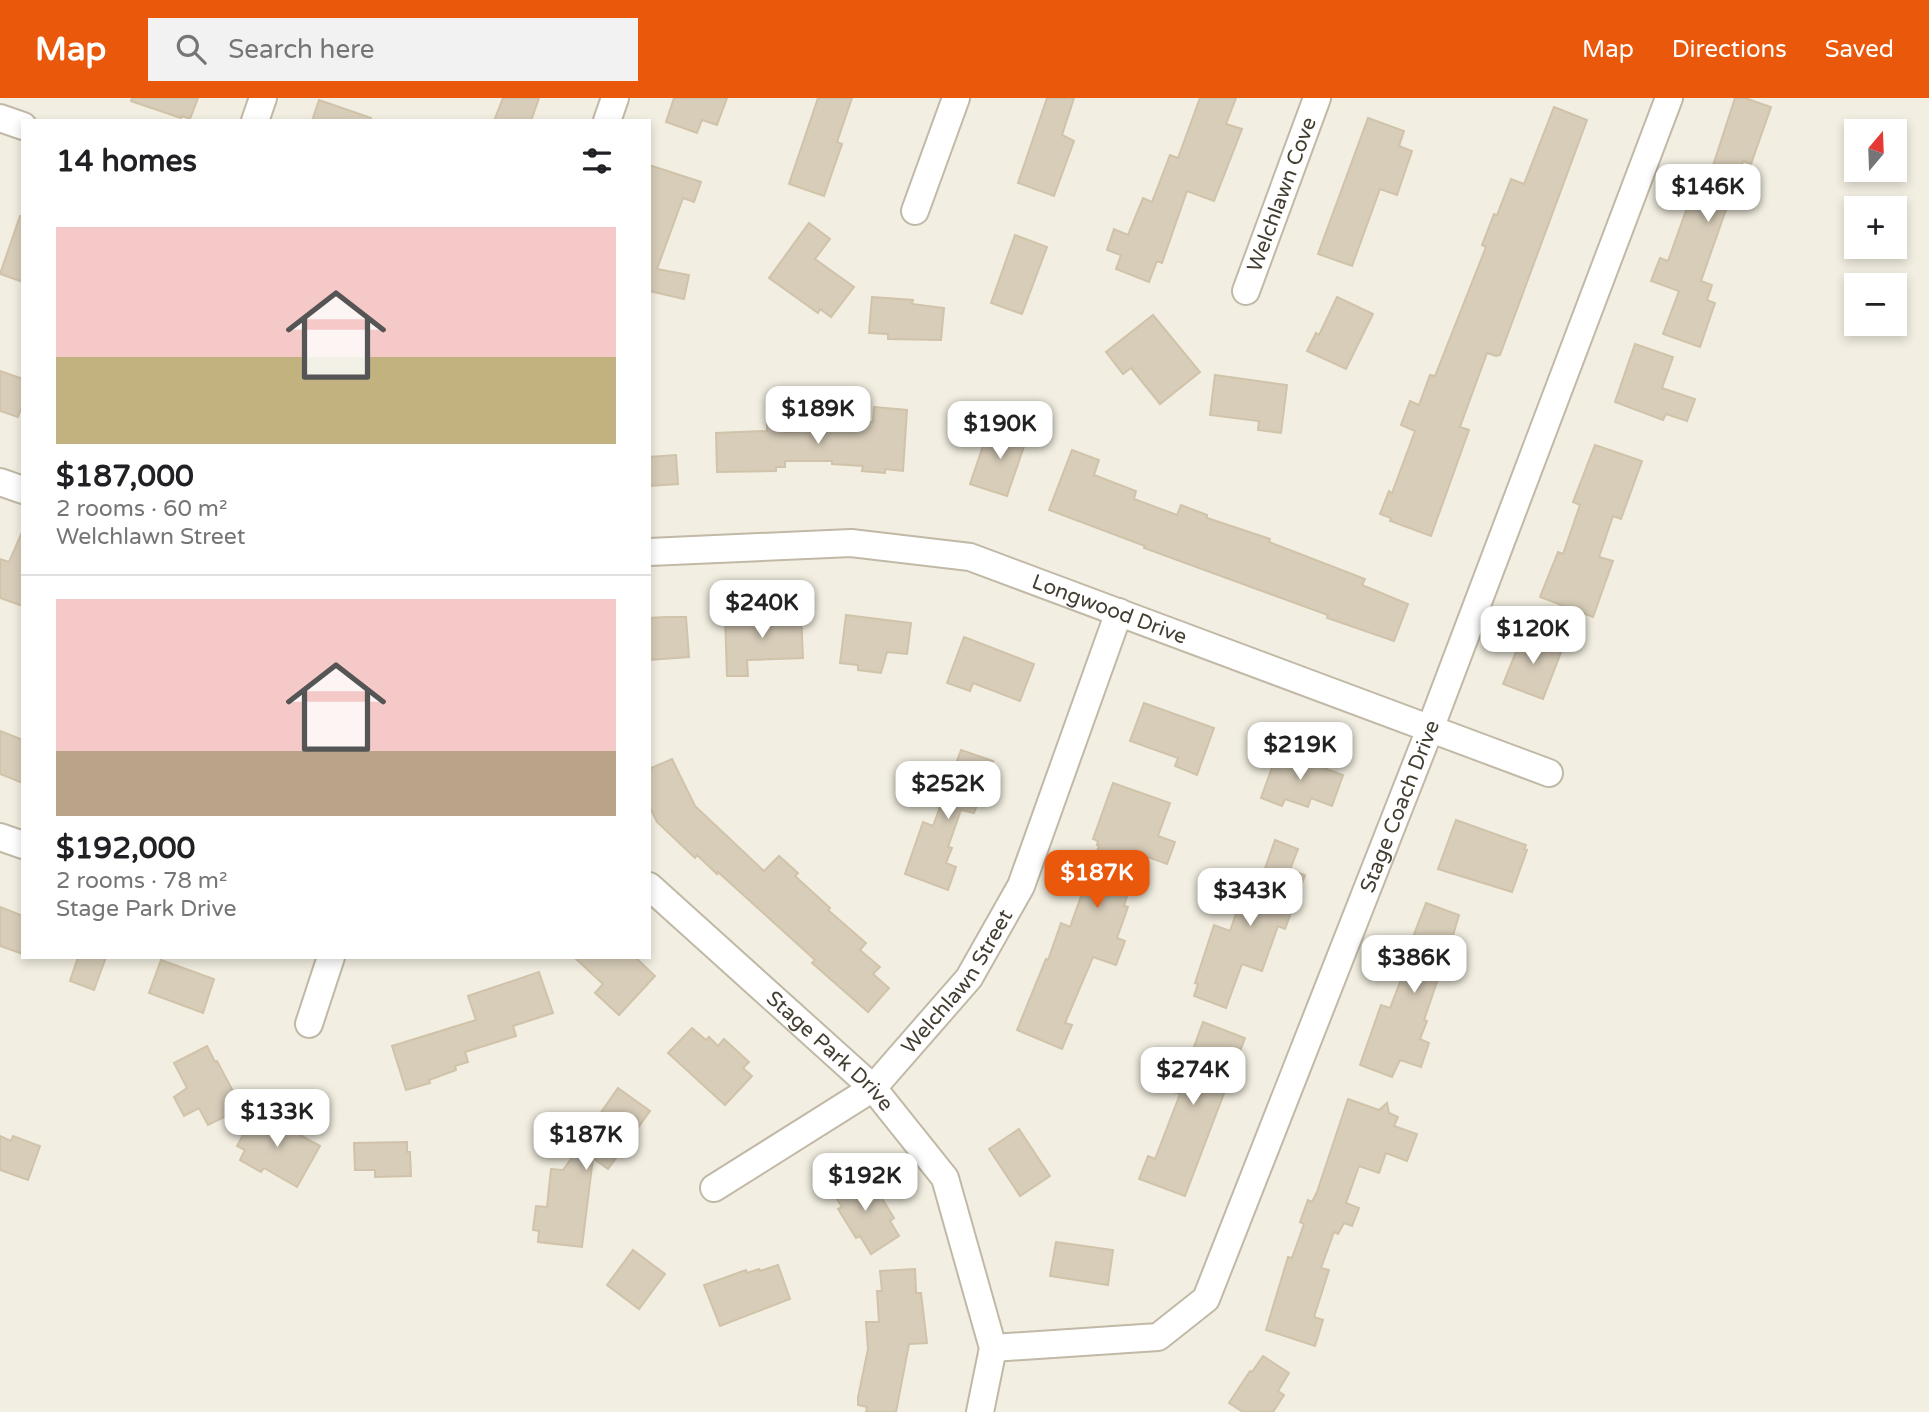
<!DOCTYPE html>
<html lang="en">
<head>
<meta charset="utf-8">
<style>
  body { margin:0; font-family:"Varela Round",sans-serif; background:#f2f2f2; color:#202124; height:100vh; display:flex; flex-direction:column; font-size:26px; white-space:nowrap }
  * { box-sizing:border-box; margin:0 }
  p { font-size:23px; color:#757577 }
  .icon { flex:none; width:38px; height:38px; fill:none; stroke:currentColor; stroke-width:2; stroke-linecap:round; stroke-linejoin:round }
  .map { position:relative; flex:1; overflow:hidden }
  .drawer { position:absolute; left:21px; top:21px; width:630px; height:840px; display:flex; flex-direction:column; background:#fff; border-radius:0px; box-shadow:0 4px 10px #0003 }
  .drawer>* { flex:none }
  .needle { width:46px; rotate:19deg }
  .buttons { position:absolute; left:1844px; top:21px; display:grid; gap:14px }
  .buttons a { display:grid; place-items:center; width:63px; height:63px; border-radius:0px; background:#fff; box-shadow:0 4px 10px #0003; font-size:35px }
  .price { position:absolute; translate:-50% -60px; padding:0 16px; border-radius:14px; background:#fff; color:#222; font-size:23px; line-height:46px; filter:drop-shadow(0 2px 4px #0008) }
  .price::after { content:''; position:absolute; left:50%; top:42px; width:21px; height:16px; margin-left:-10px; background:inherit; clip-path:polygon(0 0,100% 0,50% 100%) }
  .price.active { background:#ea580c; color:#fff }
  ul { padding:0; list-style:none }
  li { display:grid; align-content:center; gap:14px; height:371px; padding:0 35px }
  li+li { border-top:2px solid #e0e0e0 }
  li span { display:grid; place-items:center; height:217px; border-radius:0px; color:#555 }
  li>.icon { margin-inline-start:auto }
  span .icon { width:126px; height:126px; fill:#fffc; stroke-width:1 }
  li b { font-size:30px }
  h2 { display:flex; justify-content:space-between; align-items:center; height:84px; padding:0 35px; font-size:30px }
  header { display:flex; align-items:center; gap:42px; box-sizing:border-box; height:98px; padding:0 35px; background:#ea580c; color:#fff }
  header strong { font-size:33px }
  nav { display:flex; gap:38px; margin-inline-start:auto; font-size:24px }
  .search { width:490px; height:63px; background:#f2f2f2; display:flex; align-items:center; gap:18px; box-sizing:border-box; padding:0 24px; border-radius:0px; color:#757577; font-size:26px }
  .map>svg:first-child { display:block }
  .building { fill:#d7cdb9; stroke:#d0c3a9; stroke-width:2 }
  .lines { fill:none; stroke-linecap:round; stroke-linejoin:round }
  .minor-casing { stroke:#c1b9a6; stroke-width:30 }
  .minor { stroke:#fff; stroke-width:26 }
  .labels { text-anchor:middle; stroke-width:5; stroke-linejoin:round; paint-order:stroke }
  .street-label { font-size:21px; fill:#443e32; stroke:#fff }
</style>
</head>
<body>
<header>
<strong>Map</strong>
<div class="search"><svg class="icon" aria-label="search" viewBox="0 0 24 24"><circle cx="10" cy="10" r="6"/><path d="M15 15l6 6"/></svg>Search here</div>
<nav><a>Map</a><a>Directions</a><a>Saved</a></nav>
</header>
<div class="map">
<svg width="1929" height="1314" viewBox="0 0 1929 1314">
  <rect width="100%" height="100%" fill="#f2eee1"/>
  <g class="building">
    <path d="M132,0h66l-8,21 -8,-3 -1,2 -50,-17z"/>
    <path d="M503,0h36l-8,23h-37z"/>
    <path d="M674,0h53l-10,27 -15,-5 -5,13 -31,-11z"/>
    <path d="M818,0h34l-15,44 5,2 -18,52 -35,-12z"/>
    <path d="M1047,0h27l-12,37 12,6 -20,55 -36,-13z"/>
    <path d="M1200,0h36l-10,26 16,5 -28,72 -27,-10 -25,72 -5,-2 -8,21 -33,-13 5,-14 -14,-5 7,-21 14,6 15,-37 9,4 18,-47 8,3z"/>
    <path d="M1735,0h10l26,9 -20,57 -8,-3 -42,120 11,4 -5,15 8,3 -15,44 -37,-13 16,-43 -28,-10 9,-23 8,3 29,-81 10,4z"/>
    <path d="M319,2l52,18v3h-59z"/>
    <path d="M1554,9l33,13 -87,235 -4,1 -9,-3 -27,74 9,3 -38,106 -41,-15 1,-3 -11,-4 9,-23 3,2 23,-62 -14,-6 9,-24 9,4 11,-30 5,1 51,-129 -4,-2 12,-31 3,1 14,-36 13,5z"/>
    <path d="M1368,20l36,13 -5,15 13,5 -15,44 -17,-6 -28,77 -34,-12z"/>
    <path d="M649,67l52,17 -7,20 -11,-4 -26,71 32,6 -5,24 -35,-8z"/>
    <path d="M20,118l3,1v65l-23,-8z"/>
    <path d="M809,125l21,16 -15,20 39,28 -23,30 -11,-8 -2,4 -49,-35z"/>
    <path d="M1015,137l32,12 -25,67 -31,-11z"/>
    <path d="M872,199l41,3 -1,4 32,4 -3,32 -53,-1v-5l-19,-1z"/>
    <path d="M1337,199l36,17 -27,55 -39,-18 9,-18 3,2z"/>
    <path d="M1153,217l47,57 -40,32 -29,-36 -8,6 -17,-22z"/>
    <path d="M1635,246l38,13 -11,31 33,11 -8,22 -21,-7 -3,6 -48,-18z"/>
    <path d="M0,273l23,8v24l-5,14 -18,-6z"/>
    <path d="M1215,277l72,10 -6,48 -23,-3 1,-9 -49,-6z"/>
    <path d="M874,309l33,3 -4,61 -18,-2v4l-23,-2 1,-5 -31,-2v-3h-47v6h-9v4l-59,1 -1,-39 51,-2v-9l18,-1v11l64,-2 1,-11 23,3z"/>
    <path d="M1005,326l24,8 -22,64 -37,-12 15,-44 13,5z"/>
    <path d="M1595,347l47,16 -21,58 -8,-3 -14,41 14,4 -20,56 -53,-20 18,-45 5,2 17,-49 -7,-3z"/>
    <path d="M1072,352l27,10 -5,15 42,16 -2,8 43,16 4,-10 26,10v3l63,21 -1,3 96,37 -3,6 46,19 -14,37 -67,-23 1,-3 -184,-67 1,-2 -96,-36z"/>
    <path d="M676,357l2,29 -29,2v-29z"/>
    <path d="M23,432v76l-23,-8v-39l9,3z"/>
    <path d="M801,516l2,44 -56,2 1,16h-21l-2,-59z"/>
    <path d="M846,517l65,8 -4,31 -20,-2 -6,21 -23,-3v-5l-18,-2z"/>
    <path d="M667,519h19l3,40 -40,3v-42z"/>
    <path d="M1524,534l39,15 -20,52 -40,-15z"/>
    <path d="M964,539l70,27 -14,37 -47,-18 -3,8 -23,-8z"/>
    <path d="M1144,605l70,25 -17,47 -22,-9 3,-8 -48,-17z"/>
    <path d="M0,633l23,9v43l-23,-9z"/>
    <path d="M961,652l32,11 -19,52 -13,-3 -13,37 4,1 -6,15 10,4 -8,23 -43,-16 18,-52 10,4z"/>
    <path d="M1278,653l65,24 -11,31 -21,-8 -3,9 -23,-8 -3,7 -21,-8z"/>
    <path d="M672,661l23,47 69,65 15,-15 19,17 -3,3 35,32 -2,2 38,33 -6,7 20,17 -7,7 16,14 -21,24 -56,-49 3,-3 -97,-88 -1,2 -20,-19 -2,3 -38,-36 -8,-16v-37z"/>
    <path d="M1113,685l57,20 -12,33 17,6 -8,22 -27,-10 -16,52 4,1 -11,31 8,3 -9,24 -23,-8 -28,66 7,2 -10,24 -45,-19 29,-71 2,1 13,-37 9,4 29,-81 -2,-1 1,-4 -5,-2z"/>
    <path d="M1456,722l70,25 -2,4 3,1 -15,42 -74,-23z"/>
    <path d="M1275,742l23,9 -8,21 15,5 -20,54 -7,-3 -16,45 -20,-7 -16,44 -32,-12 4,-12 -3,-1 19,-58 16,6 13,-38 12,4z"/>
    <path d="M1426,805l33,12 -11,37 16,6 -7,18 -16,-6 -17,50 3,1 -7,18 9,4 -8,24 -21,-7 -8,17 -32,-12 21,-60 9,3 17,-44 -4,-1z"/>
    <path d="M0,809l23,9v38l-23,-8z"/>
    <path d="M78,859h28l-12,33 -24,-9z"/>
    <path d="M574,859h61l20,19 -36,39 -24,-22 8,-9z"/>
    <path d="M161,862l53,19 -11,34 -54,-20z"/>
    <path d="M539,874l14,41 -40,13 3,10 -51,16 3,10 -13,4 1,4 -27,10 1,3 -24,7 -14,-44 84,-26 -8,-24z"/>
    <path d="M1203,924l42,16 -60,158 -46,-17 9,-23 7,3 25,-65 -21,-7 8,-21 5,2 6,-15 10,4 3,-2z"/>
    <path d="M692,930l14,12 3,-3 9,9 6,-7 25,23 -6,6 9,8 -27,29 -57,-52z"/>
    <path d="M207,948l8,16 2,-1 25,47 -34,17 -9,-17 -15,8 -10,-19 13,-9 -13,-25z"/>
    <path d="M618,990l32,23 -42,58 -15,-11 -11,89 -44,-5 1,-11 -6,-1 3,-24 11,1 4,-38 12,1 39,-54 -2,-2z"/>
    <path d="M1348,1001l31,11 8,-7 2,10 9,4 -4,9 23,8 -10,27 -21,-8 -7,20 -20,-7 -13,37 13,5 -7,18 -8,-3 -6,11 -4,-2 -13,36 8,2 -15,47 9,3 -8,26 -49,-16 22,-73 4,1 12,-34 -4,-2 8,-22 4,2 5,-10z"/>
    <path d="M256,1013l64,35 -23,41 -33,-19 -3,4 -21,-12 5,-10 -8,-4z"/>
    <path d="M1019,1031l31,47 -30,20 -31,-47z"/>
    <path d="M0,1038l11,5 2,-5 27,10 -12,34 -28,-10z"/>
    <path d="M407,1044v10h3l1,24 -36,1v-7h-20l-1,-27z"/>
    <path d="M857,1074l20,28 4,-3 13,21 -4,3 9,15 -28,18 -11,-18 -4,2 -18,-29 4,-2 -12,-18z"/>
    <path d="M1056,1144l57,8 -5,35 -58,-9z"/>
    <path d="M633,1152l32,24 -26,35 -32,-24z"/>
    <path d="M778,1167l12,34 -70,27 -16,-41 42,-15 1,3 12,-4 1,2z"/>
    <path d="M915,1171l1,24h5l6,50 -18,1 -13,68h-30l1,-5 -9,-2v-8l10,-48 -2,-27h13l-2,-31h5l-2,-20z"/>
    <path d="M1263,1258l26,17 -11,18 6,4 -11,17h-30l-14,-9 21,-32 2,1z"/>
  </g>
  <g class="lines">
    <defs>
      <g id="minor">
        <path d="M0,20l23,8"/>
        <path d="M255,23l8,-23"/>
        <path d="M607,23l8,-23"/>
        <path d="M915,113l41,-113"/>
        <path id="s1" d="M1246,193l71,-193"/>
        <path d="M0,384l23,8"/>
        <path id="s2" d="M649,454l202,-9 119,14 579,216"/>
        <path d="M0,739l23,8"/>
        <path id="s3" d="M649,788l224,202 72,90 48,170 -13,64"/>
        <path d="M309,926l22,-67"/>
        <path id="s4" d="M714,1090l159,-100 96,-110 52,-92 98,-274"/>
        <path id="s5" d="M993,1250l165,-11 48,-38 224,-570 239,-631"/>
      </g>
    </defs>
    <use href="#minor" class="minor-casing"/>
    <use href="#minor" class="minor"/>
  </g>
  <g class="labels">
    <g class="street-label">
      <text dy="7" stroke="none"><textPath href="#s1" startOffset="103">Welchlawn Cove</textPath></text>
      <text dy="7" stroke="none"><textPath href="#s2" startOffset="471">Longwood Drive</textPath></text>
      <text dy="7" stroke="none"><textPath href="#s5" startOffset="756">Stage Coach Drive</textPath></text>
      <text dy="7" stroke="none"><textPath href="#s4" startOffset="324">Welchlawn Street</textPath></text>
      <text dy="7" stroke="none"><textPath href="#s3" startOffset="245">Stage Park Drive</textPath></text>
    </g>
  </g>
</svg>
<div class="buttons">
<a><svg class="needle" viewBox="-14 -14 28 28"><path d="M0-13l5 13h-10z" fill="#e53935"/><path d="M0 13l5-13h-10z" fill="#757577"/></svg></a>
<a>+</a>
<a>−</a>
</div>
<b class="price" style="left:1708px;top:126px">$146K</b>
<b class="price" style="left:818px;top:348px">$189K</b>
<b class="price" style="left:1000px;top:363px">$190K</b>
<b class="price" style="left:762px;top:542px">$240K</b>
<b class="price" style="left:1533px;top:568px">$120K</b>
<b class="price" style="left:1300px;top:684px">$219K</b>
<b class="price" style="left:948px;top:723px">$252K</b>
<b class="price active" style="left:1097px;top:812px">$187K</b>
<b class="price" style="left:1250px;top:830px">$343K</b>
<b class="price" style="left:1414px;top:897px">$386K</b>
<b class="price" style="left:1193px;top:1009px">$274K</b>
<b class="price" style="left:277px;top:1051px">$133K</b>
<b class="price" style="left:586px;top:1074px">$187K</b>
<b class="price" style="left:865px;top:1115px">$192K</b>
<section class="drawer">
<h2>14 homes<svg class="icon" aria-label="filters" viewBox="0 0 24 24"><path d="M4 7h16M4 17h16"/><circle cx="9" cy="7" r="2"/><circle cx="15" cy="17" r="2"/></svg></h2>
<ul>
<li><span style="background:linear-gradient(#f6c9c9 60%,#c2b280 0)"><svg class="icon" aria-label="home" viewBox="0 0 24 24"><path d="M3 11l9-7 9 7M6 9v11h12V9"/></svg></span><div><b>$187,000</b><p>2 rooms · 60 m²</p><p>Welchlawn Street</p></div></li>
<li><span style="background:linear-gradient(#f6c9c9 70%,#b9a48a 0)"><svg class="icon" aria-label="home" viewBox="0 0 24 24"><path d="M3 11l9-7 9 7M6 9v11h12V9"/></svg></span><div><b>$192,000</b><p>2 rooms · 78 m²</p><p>Stage Park Drive</p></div></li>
</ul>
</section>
</div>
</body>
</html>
